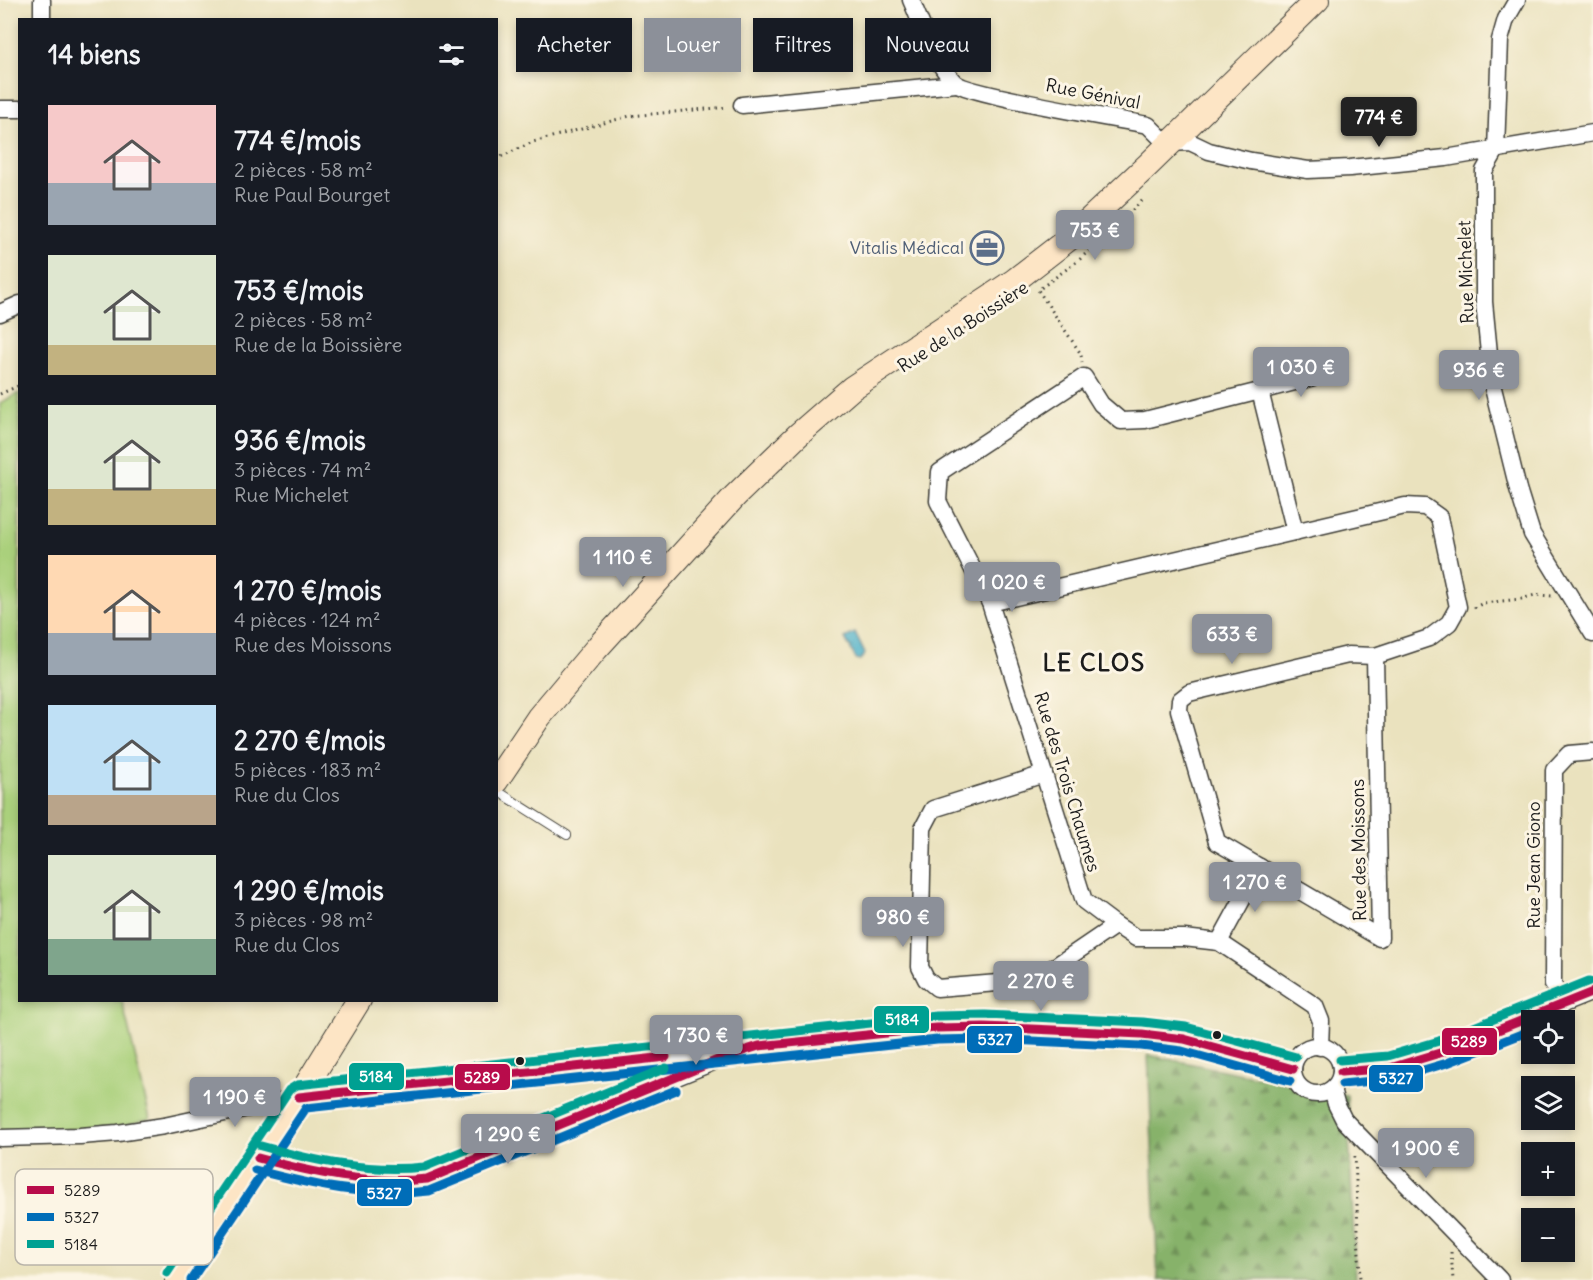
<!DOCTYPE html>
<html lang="fr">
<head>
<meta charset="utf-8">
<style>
  body { margin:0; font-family:Delius,sans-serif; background:#20242c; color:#f1f3f6; height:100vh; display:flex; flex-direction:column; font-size:22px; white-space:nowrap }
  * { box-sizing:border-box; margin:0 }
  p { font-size:20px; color:#9ea1a6 }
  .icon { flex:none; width:33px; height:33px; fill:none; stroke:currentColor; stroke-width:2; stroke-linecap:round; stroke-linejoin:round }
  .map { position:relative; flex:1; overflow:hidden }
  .sheet { position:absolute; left:18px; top:18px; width:480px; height:984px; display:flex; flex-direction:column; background:#171b24; border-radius:0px; box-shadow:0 3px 9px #0003 }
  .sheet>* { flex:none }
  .hud { position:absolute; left:516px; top:18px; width:570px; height:54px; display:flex; gap:12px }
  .tools { position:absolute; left:1521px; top:1010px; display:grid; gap:12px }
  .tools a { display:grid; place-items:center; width:54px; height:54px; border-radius:0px; background:#171b24; box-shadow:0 3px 9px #0003; font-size:30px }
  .price { position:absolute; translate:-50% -51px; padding:0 14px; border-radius:6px; background:#8c9099; color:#fff; font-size:20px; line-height:39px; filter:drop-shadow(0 2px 3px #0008) }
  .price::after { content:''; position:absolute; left:50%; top:36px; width:18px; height:14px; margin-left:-9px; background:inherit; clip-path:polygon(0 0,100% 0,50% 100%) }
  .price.selected { background:#222; color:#fff }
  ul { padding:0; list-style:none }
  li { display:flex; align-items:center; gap:18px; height:150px; padding:0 30px }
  li span { display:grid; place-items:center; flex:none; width:168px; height:120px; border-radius:0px; color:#555 }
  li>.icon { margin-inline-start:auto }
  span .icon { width:72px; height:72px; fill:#fffc; stroke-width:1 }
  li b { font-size:26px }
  h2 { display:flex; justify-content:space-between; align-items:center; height:72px; padding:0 30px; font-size:26px }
  .pill { padding:0 21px; border-radius:0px; background:#171b24; box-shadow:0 3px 9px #0003; font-size:21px; line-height:54px }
  .pill.selected { background:#8c9099; color:#fff }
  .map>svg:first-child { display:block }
  .green { fill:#aad07b; stroke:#63764c; stroke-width:1.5 }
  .forest { fill:url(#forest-firs); stroke:#526744; stroke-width:1.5 }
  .water { fill:url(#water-ripples); stroke:#326672; stroke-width:1.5 }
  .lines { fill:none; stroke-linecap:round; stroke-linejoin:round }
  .service-casing { stroke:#3b3a34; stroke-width:10 }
  .minor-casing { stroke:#3b3a34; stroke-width:19 }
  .secondary-casing { stroke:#3b3a34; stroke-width:26 }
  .path { stroke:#3b3a34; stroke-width:3; stroke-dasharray:1.5 4.5; stroke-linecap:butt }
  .service { stroke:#fff; stroke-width:8 }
  .minor { stroke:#fff; stroke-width:16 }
  .secondary { stroke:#fde5c5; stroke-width:24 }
  .bus-1-casing { stroke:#fcf5e5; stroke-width:14 }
  .bus-2-casing { stroke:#fcf5e5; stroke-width:14 }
  .bus-3-casing { stroke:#fcf5e5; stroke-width:14 }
  .bus-1 { stroke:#b80c4b; stroke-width:9 }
  .bus-2 { stroke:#006db8; stroke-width:9 }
  .bus-3 { stroke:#00a092; stroke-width:9 }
  .bus-dot { fill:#1c1c1c; stroke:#fcf5e5; stroke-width:2 }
  .labels { text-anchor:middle; stroke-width:6; stroke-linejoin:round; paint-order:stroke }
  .street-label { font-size:18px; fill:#1c1c1c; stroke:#fcf5e5 }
  .service-label { font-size:18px; fill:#4e5e75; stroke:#fcf5e5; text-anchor:end }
  .district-label { font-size:24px; font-weight:bold; letter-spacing:1.5px; fill:#1c1c1c; stroke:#fcf5e5 }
  .key { fill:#fcf5e5; stroke:#b9b4a9; stroke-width:1.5 }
  .key-label { font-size:16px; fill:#1c1c1c }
  .line-badge { stroke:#fcf5e5; stroke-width:2 }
  .badge-label { font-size:16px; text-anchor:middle; font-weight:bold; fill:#fff }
</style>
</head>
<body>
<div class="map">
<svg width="1593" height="1280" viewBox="0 0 1593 1280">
  <defs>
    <pattern id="forest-firs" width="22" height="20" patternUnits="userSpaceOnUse" patternTransform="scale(1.5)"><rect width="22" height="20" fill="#87b26b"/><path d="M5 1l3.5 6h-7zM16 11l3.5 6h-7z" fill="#6e9057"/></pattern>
    <pattern id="water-ripples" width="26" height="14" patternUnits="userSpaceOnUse" patternTransform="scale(1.5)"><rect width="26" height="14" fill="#49afc8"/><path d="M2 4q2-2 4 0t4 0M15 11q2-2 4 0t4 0" fill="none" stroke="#3c8ea2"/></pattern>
  </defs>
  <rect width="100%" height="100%" fill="#fcf5e5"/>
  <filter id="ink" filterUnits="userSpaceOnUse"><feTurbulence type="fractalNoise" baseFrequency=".0167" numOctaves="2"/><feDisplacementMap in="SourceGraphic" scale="12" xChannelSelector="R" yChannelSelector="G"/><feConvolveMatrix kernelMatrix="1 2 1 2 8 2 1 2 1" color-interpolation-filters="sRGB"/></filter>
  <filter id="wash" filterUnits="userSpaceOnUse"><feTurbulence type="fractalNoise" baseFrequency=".008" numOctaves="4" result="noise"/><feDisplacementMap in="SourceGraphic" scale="24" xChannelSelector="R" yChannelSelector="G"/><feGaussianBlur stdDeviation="1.35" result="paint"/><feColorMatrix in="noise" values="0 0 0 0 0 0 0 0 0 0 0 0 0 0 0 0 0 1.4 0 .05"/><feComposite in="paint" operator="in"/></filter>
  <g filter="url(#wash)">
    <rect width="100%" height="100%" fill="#eae2be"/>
    <path class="green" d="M19,393l1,607 102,1 28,118 -32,8 -118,7v-731z"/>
    <path class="forest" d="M1148,1055l199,40 9,185h-198z"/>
    <path class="water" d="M855,633l10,21 -5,6 -4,-1 -11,-21z"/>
  </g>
  <g filter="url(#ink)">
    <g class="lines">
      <defs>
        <path id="service" d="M496,790l71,45"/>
        <g id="minor">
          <path d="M911,0c12,27 22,60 43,82 11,12 167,38 194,43l12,12 10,6 20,-1 19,9 42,10 57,9 42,-2 96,-10 147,-25"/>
          <path d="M1517,0l-11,19 -6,21 -4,110 -12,21v131l8,82 26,105 14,45 61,100"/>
          <path d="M42,20v-20"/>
          <path d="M742,105l214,-21"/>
          <path d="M0,109h20"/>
          <path d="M0,313l20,-9"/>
          <path d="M1260,391l73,-19"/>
          <path d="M1295,532l-35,-141 -115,29 -24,1 -20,-17 -17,-27 -144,95 -2,29 52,102 94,298 32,24 20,13h48l35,4 96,64 6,15 -1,26"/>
          <path d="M990,603l415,-97 20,1 14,10 19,90 -9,16 -20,15 -54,18 -27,-1 -159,38 -9,7 -1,10 38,132 163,96 -5,-282"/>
          <path d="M1044,774l-111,35 -10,19 -3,139 6,12 11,9 98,-8 81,-55"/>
          <path d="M1219,942l41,-75"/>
          <path d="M1562,1005l-9,-21 1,-214 15,-16 24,-2"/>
          <circle cx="1317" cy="1070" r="24"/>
          <path d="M1341,1072l49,-4 53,-16 150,-60"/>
          <path d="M1332,1090l4,14 8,16 156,160"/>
          <path d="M0,1138l80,-2 38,-3 46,-7 135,-29 637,-69 48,-1 158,7 42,5 109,30"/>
          <path d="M258,1158c52,14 115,30 169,21l301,-123"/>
        </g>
        <g id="secondary">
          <path d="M496,781l43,-64 57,-68 139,-153 63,-61 54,-47 162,-107 57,-44 77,-72 169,-165"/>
          <path d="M177,1280l122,-183 60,-97"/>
        </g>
      </defs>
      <use href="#service" class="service-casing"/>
      <use href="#minor" class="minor-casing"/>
      <use href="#secondary" class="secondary-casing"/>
      <g class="path">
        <path d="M496,159l37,-17 97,-26 98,-9"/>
        <path d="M1082,363l-1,-9 -43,-64 41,-30 64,-60"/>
        <path d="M0,394l20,-9"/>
        <path d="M1474,608l9,-5 38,-4 14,-4 18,1"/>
        <path d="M1355,1156l5,124"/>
        <path d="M1451,1252l2,28"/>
      </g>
      <use href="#service" class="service"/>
      <use href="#minor" class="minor"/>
      <use href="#secondary" class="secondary"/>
      <defs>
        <g id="bus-1">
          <path d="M1341,1072l49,-4 53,-16 150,-60"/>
          <path d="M299,1097l367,-40"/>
          <path d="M258,1158c56,15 111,27 169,21l303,-124 29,-9 177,-18 48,-1 158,7 42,5 109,30"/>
        </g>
        <g id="bus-2">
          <path d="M1342,1084l51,-5 54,-16 85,-33"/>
          <path d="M255,1170c57,15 115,28 174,21l247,-101"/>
          <path d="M191,1280l115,-172 631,-68 47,-1 157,7 41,5 108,30"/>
        </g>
        <g id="bus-3">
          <path d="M1340,1060l48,-4 51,-15 150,-60"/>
          <path d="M261,1146c54,15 107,27 163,21l242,-99"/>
          <path d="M167,1273l122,-183 8,-5 639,-69 49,-1 158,7 43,5 110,30"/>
        </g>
      </defs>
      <use href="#bus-1" class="bus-1-casing"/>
      <use href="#bus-2" class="bus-2-casing"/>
      <use href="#bus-3" class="bus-3-casing"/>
      <use href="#bus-1" class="bus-1"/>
      <use href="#bus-2" class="bus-2"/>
      <use href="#bus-3" class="bus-3"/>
    </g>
  </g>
  <defs>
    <symbol id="office-ring" viewBox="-11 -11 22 22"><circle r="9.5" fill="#fcf5e5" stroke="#5c6f8a" stroke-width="1.5"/><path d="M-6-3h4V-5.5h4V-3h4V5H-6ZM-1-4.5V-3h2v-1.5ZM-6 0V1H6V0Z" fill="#5c6f8a"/></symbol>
  </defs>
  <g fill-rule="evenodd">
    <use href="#office-ring" x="968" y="229" width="38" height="38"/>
  </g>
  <g class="bus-dot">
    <circle cx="1217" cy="1035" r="5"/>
    <circle cx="520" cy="1061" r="5"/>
  </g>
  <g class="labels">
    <g class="street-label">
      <text transform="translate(1093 94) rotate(11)" y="6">Rue Génival</text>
      <text transform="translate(1466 272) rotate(-92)" y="6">Rue Michelet</text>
      <text transform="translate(963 327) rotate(-33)" y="6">Rue de la Boissière</text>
      <text transform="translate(1067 782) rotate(73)" y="6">Rue des Trois Chaumes</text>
      <text transform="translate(1359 850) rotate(-91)" y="6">Rue des Moissons</text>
      <text transform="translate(1534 865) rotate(-90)" y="6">Rue Jean Giono</text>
    </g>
    <g class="service-label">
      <text x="964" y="254">Vitalis Médical</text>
    </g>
    <g class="district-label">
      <text x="1094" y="671">LE CLOS</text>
    </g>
  </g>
  <rect x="15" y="1169" width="198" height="96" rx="9" class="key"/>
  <rect x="27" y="1186" width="27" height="8" fill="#b80c4b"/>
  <rect x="27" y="1213" width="27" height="8" fill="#006db8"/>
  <rect x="27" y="1240" width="27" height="8" fill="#00a092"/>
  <g class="key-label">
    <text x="64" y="1196">5289</text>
    <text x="64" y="1223">5327</text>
    <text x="64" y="1250">5184</text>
  </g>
  <g class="line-badge">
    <rect x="873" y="1005" width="57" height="29" rx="6" fill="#00a092"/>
    <rect x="966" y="1025" width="57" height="29" rx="6" fill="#006db8"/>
    <rect x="1441" y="1027" width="57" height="29" rx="6" fill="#b80c4b"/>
    <rect x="348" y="1062" width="57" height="29" rx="6" fill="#00a092"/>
    <rect x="454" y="1063" width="57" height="28" rx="6" fill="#b80c4b"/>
    <rect x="1368" y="1064" width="56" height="29" rx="6" fill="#006db8"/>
    <rect x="356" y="1178" width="57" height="29" rx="6" fill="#006db8"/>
  </g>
  <g class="badge-label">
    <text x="902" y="1025">5184</text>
    <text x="995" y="1045">5327</text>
    <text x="1469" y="1047">5289</text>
    <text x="376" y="1082">5184</text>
    <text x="482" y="1083">5289</text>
    <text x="1396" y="1084">5327</text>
    <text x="384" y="1199">5327</text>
  </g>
</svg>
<div class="tools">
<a><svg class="icon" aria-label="locate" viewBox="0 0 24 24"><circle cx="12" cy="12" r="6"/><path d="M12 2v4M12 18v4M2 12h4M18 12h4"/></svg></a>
<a><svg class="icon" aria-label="layers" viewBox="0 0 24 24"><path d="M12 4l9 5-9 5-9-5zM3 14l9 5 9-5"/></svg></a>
<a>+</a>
<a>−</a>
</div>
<b class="price selected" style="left:1379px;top:148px">774 €</b>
<b class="price" style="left:1095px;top:261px">753 €</b>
<b class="price" style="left:1301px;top:398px">1 030 €</b>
<b class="price" style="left:1479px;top:401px">936 €</b>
<b class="price" style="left:623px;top:588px">1 110 €</b>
<b class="price" style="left:1012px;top:613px">1 020 €</b>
<b class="price" style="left:1232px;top:665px">633 €</b>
<b class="price" style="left:1255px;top:913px">1 270 €</b>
<b class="price" style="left:903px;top:948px">980 €</b>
<b class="price" style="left:1041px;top:1012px">2 270 €</b>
<b class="price" style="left:696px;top:1066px">1 730 €</b>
<b class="price" style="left:235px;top:1128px">1 190 €</b>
<b class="price" style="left:508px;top:1165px">1 290 €</b>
<b class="price" style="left:1426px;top:1179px">1 900 €</b>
<div class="hud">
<a class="pill">Acheter</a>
<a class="pill selected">Louer</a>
<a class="pill">Filtres</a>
<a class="pill">Nouveau</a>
</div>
<section class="sheet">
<h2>14 biens<svg class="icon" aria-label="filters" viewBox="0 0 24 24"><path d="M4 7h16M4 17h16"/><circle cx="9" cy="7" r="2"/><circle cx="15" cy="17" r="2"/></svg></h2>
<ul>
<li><span style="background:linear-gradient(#f6c9c9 65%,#9aa5b1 0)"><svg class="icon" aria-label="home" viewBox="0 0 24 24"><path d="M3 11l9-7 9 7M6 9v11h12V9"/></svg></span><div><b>774 €/mois</b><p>2 pièces · 58 m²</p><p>Rue Paul Bourget</p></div></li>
<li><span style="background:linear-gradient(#dfe7d0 75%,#c2b280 0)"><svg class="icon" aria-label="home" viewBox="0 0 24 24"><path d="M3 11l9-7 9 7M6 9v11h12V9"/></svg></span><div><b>753 €/mois</b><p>2 pièces · 58 m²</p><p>Rue de la Boissière</p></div></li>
<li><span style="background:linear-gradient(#dfe7d0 70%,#c2b280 0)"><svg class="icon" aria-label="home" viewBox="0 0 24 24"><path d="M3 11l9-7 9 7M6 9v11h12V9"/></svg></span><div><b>936 €/mois</b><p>3 pièces · 74 m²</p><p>Rue Michelet</p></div></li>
<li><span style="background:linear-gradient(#ffd9b3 65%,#9aa5b1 0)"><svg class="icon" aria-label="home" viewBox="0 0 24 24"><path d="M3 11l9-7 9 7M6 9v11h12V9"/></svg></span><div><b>1 270 €/mois</b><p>4 pièces · 124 m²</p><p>Rue des Moissons</p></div></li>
<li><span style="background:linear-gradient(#bfe0f5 75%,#b9a48a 0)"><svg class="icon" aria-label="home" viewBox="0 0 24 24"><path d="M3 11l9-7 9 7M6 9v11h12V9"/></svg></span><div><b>2 270 €/mois</b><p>5 pièces · 183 m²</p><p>Rue du Clos</p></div></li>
<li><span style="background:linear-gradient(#dfe7d0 70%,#7fa58c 0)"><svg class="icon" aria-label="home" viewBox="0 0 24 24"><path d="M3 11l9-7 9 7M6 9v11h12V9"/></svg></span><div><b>1 290 €/mois</b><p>3 pièces · 98 m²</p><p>Rue du Clos</p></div></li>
</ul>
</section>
</div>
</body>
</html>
